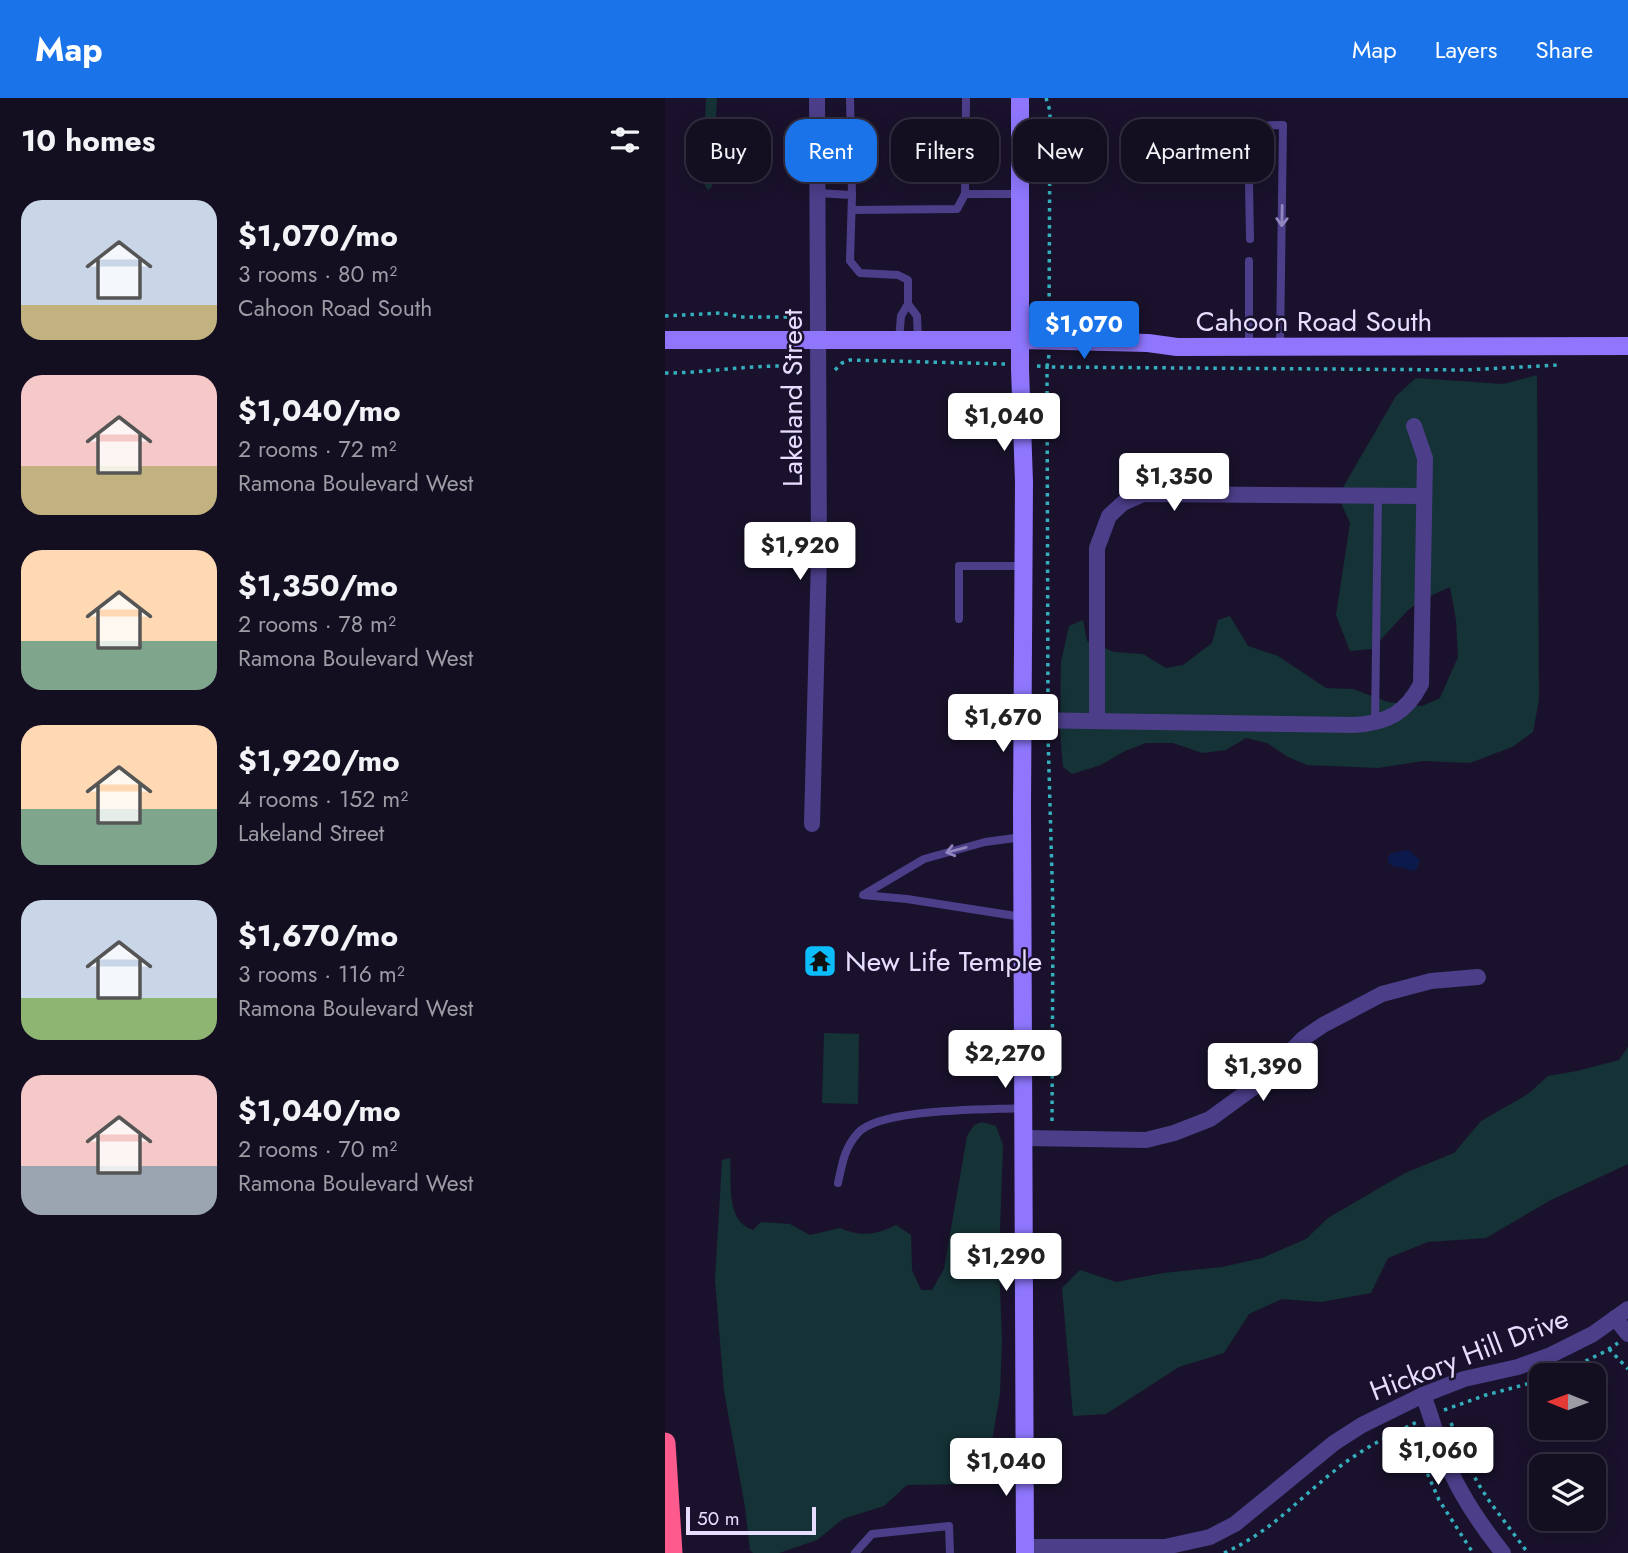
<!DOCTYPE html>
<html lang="en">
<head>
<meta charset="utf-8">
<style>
  body { margin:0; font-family:Jost,sans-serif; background:#1d172a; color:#f1f3f6; height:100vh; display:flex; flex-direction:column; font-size:26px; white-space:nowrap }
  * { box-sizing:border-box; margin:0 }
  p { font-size:23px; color:#9d9ca5 }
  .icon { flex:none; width:38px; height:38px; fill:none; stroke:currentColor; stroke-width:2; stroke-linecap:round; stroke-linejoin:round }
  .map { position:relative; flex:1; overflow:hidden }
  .details { display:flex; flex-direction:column; background:#140e21; width:665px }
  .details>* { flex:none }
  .banner { position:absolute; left:21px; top:21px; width:665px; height:63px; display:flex; gap:14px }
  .needle { width:46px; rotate:271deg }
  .tools { position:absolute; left:864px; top:1265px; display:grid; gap:14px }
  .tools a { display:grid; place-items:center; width:77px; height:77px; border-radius:14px; background:#140e21; box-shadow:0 4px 18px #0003,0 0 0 2px #332e3f; font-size:35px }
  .scale { position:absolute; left:21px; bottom:18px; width:130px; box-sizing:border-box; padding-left:7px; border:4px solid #e6ddff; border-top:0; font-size:19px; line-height:24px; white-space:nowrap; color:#e6ddff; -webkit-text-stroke:5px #1a122c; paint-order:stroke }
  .price { position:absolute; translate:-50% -60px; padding:0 16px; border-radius:7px; background:#fff; color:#222; font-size:23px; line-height:46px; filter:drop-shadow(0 2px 4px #0008) }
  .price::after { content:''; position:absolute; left:50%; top:42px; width:21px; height:16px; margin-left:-10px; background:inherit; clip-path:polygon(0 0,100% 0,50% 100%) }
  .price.active { background:#1a73e8; color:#fff }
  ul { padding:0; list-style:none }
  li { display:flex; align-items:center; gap:21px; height:175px; padding:0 21px }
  li span { display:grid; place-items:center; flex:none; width:196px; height:140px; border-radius:21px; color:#555 }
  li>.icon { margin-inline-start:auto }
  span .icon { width:84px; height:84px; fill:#fffc; stroke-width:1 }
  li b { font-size:30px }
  h2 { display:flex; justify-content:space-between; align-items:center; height:84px; padding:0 21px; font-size:30px }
  .chip { padding:0 24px; border-radius:21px; background:#140e21; box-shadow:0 4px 18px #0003,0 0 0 2px #332e3f; font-size:24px; line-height:63px }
  .chip.active { background:#1a73e8; color:#fff }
  header { display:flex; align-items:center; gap:42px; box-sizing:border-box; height:98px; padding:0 35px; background:#1a73e8; color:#fff }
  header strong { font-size:33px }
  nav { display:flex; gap:38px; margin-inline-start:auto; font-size:24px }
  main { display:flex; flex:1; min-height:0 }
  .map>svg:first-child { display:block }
  .green { fill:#153236 }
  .water { fill:#0c194b }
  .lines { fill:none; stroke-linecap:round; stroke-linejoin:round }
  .path { stroke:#33afbd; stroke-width:3.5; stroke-dasharray:3.5 5; stroke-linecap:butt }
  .lane { stroke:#4d3e8a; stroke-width:8 }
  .street { stroke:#4d3e8a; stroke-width:16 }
  .secondary { stroke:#8f76fd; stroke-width:18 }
  .highway { stroke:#fd5a8e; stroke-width:21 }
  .oneway { stroke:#9286bf }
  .labels { text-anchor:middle; stroke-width:5; stroke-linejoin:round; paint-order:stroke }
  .street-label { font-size:28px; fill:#e6ddff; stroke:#1a122c }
  .poi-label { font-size:28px; fill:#e6ddff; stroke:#1a122c; text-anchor:start }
</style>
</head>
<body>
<header>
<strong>Map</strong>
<nav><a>Map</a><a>Layers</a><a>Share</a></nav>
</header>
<main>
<section class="details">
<h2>10 homes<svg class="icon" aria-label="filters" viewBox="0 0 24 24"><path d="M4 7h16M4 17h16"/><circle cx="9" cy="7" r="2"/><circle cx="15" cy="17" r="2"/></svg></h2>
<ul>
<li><span style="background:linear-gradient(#c9d6e8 75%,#c2b280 0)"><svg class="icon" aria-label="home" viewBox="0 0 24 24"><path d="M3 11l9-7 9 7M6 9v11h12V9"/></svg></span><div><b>$1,070/mo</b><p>3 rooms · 80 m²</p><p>Cahoon Road South</p></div></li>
<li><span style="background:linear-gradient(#f6c9c9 65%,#c2b280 0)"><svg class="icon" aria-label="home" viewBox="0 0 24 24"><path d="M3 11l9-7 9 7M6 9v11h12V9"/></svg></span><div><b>$1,040/mo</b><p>2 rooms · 72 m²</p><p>Ramona Boulevard West</p></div></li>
<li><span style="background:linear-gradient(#ffd9b3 65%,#7fa58c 0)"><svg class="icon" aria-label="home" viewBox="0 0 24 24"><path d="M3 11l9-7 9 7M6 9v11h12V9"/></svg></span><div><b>$1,350/mo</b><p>2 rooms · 78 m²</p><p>Ramona Boulevard West</p></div></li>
<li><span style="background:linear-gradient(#ffd9b3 60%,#7fa58c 0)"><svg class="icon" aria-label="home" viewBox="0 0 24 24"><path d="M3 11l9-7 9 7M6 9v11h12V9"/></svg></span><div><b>$1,920/mo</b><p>4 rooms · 152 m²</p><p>Lakeland Street</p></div></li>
<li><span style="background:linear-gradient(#c9d6e8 70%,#8fb573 0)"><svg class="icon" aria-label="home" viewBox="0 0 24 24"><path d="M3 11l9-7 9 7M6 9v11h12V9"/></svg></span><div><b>$1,670/mo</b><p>3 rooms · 116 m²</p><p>Ramona Boulevard West</p></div></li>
<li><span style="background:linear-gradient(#f6c9c9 65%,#9aa5b1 0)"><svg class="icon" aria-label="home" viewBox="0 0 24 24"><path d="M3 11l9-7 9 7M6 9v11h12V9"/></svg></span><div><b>$1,040/mo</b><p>2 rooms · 70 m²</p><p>Ramona Boulevard West</p></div></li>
</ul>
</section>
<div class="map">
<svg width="963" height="1455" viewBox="0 0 963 1455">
  <rect width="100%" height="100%" fill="#1a122c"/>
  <g class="green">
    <path d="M41,0h11l-5,89 -4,3 -3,-4 -1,-42z"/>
    <path d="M872,277l2,325 -6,32 -21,15 -42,16 -47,-2 -45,7 -71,-3 -19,-8 -21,-14 -21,-5 -20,12 -24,3 -29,-10h-27l-21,8 -24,14 -29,9 -9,-7 -3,-36 1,-69 8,-36 14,-6 4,21 27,11 29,2 23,14 17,-3 29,-22 6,-23 12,-4 18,30 30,10 48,32 27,1 35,13 34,4 18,-8 18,-41 -2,-37 -6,-33 -20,9 -21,13 -37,40 -22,2 -14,-36 14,-92 -12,-27 58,-100 20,-18 87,6z"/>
    <path d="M159,935l35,1 -1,70 -36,-1z"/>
    <path d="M963,949v117l-77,36 -65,38 -58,4 -40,16 -17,35 -50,9 -39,-3 -33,15 -25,39 -45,14 -73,47 -33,2 -11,-128 18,-18 36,12 47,-9 59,-6 40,-9 44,-19 22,-21 77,-45 49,-20 27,-32 47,-27 20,-18 29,-5 42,-11z"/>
    <path d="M317,1024l14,4 7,19 -4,114 3,82 -2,53 -8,47 -11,32 -14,11 -60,1 -23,21 -41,13 -26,21 -38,13h-26l-3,-3 -5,-43 -21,-116 -9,-111 7,-120 8,-2c2,25 -5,63 23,72l8,-8 29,2 20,11 30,-7c19,9 37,7 56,-3l15,10 1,35 9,20h11l12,-21 23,-133 7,-11z"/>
  </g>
  <path class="water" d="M743,752l12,10 -3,9 -5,2 -8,-3 -10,-1 -6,-5v-5l3,-4z"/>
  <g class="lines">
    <g class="path">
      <path d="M381,0l4,13 -1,212"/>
      <path d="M0,218l55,-3 21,4h61"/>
      <path d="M384,257l-2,12 418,3 94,-5"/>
      <path d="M372,268l10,1 1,339"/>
      <path d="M170,272l7,-7 8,-3 155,4"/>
      <path d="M0,275c46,0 92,-10 138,-6"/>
      <path d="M383,637l5,175 -1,212"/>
      <path d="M944,1251l19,20"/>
      <path d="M890,1278l49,-24 14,-9"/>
      <path d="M779,1312l42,-15 56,-15"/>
      <path d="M786,1325l26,59 13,20 38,51"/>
      <path d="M742,1329l32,73 34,53"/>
      <path d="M559,1455c48,-22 70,-50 109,-81 25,-21 55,-36 84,-50"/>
    </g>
    <g class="lane">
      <path d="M185,0l2,97"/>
      <path d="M152,95l35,2 -2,66 10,12 38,2 10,5v24"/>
      <path d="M300,96h56"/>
      <path d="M187,112l105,-1 8,-15 1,-96"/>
      <path d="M585,141l-2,-113 35,-1 -3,222"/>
      <path d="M234,242l2,-24 7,-12 9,12 1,24"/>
      <path d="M584,249v-86"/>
      <path d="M294,521v-53h64"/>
      <path d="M710,626l3,-228"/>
      <path d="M357,819l-115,-18 -44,-4 61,-36 61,-17 38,-5"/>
      <path d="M173,1085c4,-18 6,-35 20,-50 23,-25 129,-23 165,-25"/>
      <path d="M190,1455l17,-19 77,-8 1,27"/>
    </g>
    <g class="street">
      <path d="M358,622l331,5c33,-2 52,-12 67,-41l4,-226 -11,-32"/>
      <path d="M432,623v-173l12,-32 14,-13 20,-9 281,2"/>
      <path d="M147,726l7,-268 -2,-458"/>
      <path d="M360,1040l121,2 28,-7 36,-14 48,-35 46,-46 19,-13 59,-31 49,-13 47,-4"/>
      <path d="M950,1220l13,16"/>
      <path d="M758,1297c8,20 13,41 21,61 14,36 35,67 59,97"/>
      <path d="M360,1449h140l45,-10 25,-13 99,-81 28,-18 61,-30 41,-16 54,-12 33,-12 42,-21 35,-25"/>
    </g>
    <g class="secondary">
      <path d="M355,0v271l4,113 -2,326 3,745"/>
      <path d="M0,242h356l127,3 29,4 451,-1"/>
    </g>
    <path class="highway" d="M0,1345l7,110"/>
  </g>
  <defs><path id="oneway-shaft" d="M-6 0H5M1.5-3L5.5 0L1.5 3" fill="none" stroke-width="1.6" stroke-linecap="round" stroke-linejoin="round" transform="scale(1.75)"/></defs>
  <g class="oneway">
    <use href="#oneway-shaft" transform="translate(617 118) rotate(91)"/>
    <use href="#oneway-shaft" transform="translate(291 752) rotate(165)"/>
  </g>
  <defs>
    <symbol id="temple-square" viewBox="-11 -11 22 22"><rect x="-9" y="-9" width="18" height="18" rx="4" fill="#0cbdfb" stroke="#1a122c"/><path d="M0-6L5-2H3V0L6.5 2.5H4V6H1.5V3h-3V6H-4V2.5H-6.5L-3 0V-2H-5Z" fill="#111"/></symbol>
  </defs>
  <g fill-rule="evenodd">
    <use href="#temple-square" x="136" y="844" width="38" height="38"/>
  </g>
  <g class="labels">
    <g class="street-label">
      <text x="649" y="233">Cahoon Road South</text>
      <text transform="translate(127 300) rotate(-90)" y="10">Lakeland Street</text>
      <text transform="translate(804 1256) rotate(-21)" y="10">Hickory Hill Drive</text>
    </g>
    <g class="poi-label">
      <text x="180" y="873">New Life Temple</text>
    </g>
  </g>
</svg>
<div class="tools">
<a><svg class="needle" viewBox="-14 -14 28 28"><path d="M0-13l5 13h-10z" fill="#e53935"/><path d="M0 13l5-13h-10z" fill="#9d9ca5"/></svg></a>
<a><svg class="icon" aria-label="layers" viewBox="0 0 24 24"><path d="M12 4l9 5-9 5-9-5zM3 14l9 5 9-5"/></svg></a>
</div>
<div class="scale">50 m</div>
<b class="price active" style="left:419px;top:263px">$1,070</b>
<b class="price" style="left:339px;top:355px">$1,040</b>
<b class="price" style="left:509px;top:415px">$1,350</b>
<b class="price" style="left:135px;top:484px">$1,920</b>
<b class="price" style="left:338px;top:656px">$1,670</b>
<b class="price" style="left:340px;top:992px">$2,270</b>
<b class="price" style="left:598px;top:1005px">$1,390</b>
<b class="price" style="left:341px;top:1195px">$1,290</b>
<b class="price" style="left:773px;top:1389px">$1,060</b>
<b class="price" style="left:341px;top:1400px">$1,040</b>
<div class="banner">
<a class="chip">Buy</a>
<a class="chip active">Rent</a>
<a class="chip">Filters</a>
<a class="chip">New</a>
<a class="chip">Apartment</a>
</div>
</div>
</main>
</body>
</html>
